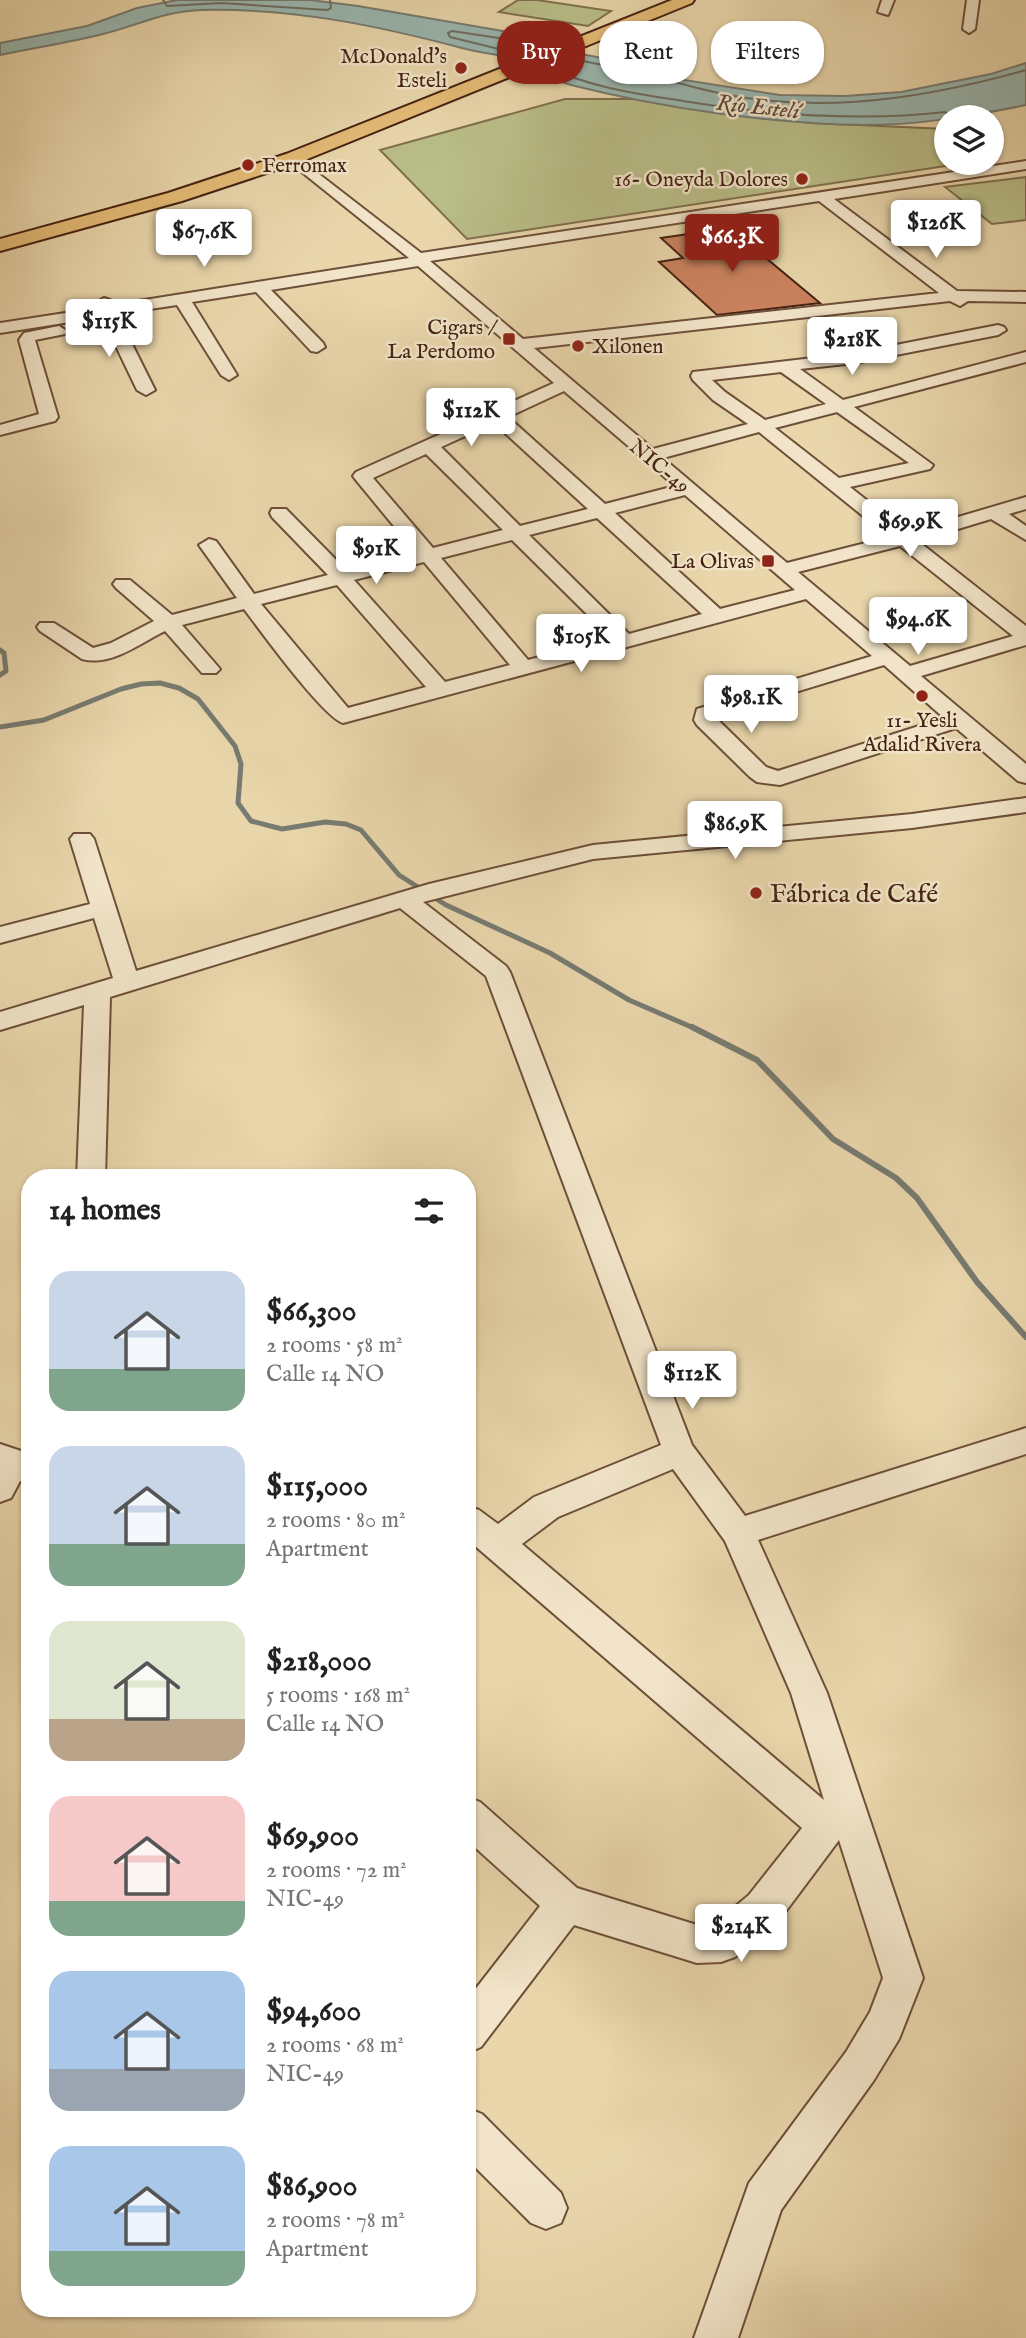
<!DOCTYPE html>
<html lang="en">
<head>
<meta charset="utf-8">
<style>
  body { margin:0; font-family:"IM FELL English",serif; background:#f6f6f6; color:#222; height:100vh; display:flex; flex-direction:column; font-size:26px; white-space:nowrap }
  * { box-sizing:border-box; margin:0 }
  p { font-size:23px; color:#767676 }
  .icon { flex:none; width:38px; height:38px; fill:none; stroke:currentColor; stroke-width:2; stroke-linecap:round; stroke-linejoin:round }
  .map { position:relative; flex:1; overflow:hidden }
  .details { position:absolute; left:21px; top:1169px; width:455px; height:1148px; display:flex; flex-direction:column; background:#fff; border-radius:28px; box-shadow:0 2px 5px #0004 }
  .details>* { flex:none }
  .banner { position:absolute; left:497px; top:21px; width:424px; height:63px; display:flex; gap:14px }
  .fabs { position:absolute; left:934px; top:105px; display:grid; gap:14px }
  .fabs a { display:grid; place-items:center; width:70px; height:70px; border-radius:50%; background:#fff; box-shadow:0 2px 5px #0004; font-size:35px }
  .price { position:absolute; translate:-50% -60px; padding:0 16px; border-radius:7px; background:#fff; color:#222; font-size:23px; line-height:46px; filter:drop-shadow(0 2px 4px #0008) }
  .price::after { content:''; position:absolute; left:50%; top:42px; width:21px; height:16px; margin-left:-10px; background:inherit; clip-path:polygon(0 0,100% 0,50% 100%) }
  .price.active { background:#8f2418; color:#fff }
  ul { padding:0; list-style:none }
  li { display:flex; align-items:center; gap:21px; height:175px; padding:0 28px }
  li span { display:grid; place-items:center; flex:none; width:196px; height:140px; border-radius:21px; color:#555 }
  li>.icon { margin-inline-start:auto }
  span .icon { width:84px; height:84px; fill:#fffc; stroke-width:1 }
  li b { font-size:30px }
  h2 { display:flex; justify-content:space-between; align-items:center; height:84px; padding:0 28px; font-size:30px }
  .tag { padding:0 24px; border-radius:28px; background:#fff; box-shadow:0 2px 5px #0004; font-size:24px; line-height:63px }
  .tag.active { background:#8f2418; color:#fff }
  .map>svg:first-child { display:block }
  .green { fill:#b9bd87; stroke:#7f704d; stroke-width:2 }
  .water { fill:#99b7b0; stroke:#777b71; stroke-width:2 }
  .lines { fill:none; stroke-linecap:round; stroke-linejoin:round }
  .shore { stroke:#6f6c62; stroke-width:2 }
  .stream-far1 { stroke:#777b71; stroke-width:5 }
  .stream { stroke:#777b71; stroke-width:6 }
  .building { fill:#ca825e; stroke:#452213; stroke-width:2 }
  .minor-casing { stroke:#6e4f39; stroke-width:4 }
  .highway-casing { stroke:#452213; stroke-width:4 }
  .minor { fill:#f1e4c8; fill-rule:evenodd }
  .highway { fill:#e4bb76; fill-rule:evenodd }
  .poi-dot { fill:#8f2418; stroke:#f1e4c8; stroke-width:2.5 }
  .labels { text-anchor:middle; stroke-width:5; stroke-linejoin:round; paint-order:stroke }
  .far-poi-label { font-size:21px; fill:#452213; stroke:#f1e4c8; text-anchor:end }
  .far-street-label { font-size:21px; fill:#452213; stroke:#f1e4c8 }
  .far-water-label { font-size:23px; font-style:italic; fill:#5a473a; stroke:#f1e4c8 }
  .poi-label { font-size:26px; fill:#452213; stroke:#f1e4c8; text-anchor:start }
</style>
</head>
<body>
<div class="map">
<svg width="1026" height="2338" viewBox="0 0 1026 2338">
  <rect width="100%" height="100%" fill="#e9d6ab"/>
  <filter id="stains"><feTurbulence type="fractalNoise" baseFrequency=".00286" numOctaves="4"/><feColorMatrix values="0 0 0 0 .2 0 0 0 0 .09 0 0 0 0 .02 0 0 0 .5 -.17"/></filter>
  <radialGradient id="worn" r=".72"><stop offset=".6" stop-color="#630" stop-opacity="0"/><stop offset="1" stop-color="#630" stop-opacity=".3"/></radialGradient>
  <g class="green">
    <path d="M518,0h19l74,11 -23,15 -89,-14z"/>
    <path d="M565,99h69l178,24 135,6v34h18l-498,76 -87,-89z"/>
    <path d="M1026,177v43l-34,4 -47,-37z"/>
  </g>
  <path class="water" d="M177,0h133l48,6 156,27 67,21 53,10 50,16 96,15 65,1 56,-4 90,-18 35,-11v42c-54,11 -106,20 -161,20 -94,-1 -203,-17 -294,-40 -22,-6 -32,-18 -52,-25 -18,-5 -38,-7 -57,-12 -87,-23 -170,-40 -261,-38 -37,1 -67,17 -102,25 -33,8 -66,13 -99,20v-12l87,-17 50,-18z"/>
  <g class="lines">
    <g class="shore">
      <path d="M163,0l4,6 55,-3 105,7 4,-2 -1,-8"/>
      <path d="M527,56l-77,-19 -2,-4 4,-2 60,9 30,10"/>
      <path d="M564,57c26,6 52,10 78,16 41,11 79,23 120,27 90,10 178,-6 264,-30"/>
      <path d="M544,65c43,22 92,29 139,36 87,14 175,21 262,11l8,5"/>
    </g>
    <g class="stream-far1">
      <path d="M0,650l4,3 2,18 -6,4"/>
      <path d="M0,727l44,-7 77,-31 20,-5 19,-1 19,5 19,11 37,47 6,18 -3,39 13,18 31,8 43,-7 21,2 15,6 38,45 47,30 104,48 79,47 67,29"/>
    </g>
    <path class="stream" d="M692,1027l65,33 76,79 63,39 21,20 60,84 49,55"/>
  </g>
  <path class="building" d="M730,228l90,75 -103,12 -58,-53 24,-4 -22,-20z"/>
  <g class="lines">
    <defs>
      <g id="minor">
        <path d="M882,0h12l-6,15 -10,-3z"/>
        <path d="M967,0h12l-4,29 -6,4 -6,-4z"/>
        <path d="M293,154l128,99 605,-92v8l-192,30 123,92 69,1v10l-58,-1 -8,5 -10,-5 -416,47 119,101 95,-25 -35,-24 -20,-20 -2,-4 2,-4 162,-19 143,-28 6,2 2,3 -8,5 -143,28 -55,6 43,31 183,-48v10l-172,45 79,58 -3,4 -80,18 57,45 119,-35v12l-17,5 17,12v14l-35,-21 -73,22 108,85v19l-105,31 105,88v19l-8,-2 -62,-53 -176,57 -23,-3 -7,-5 -53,-52 -3,-5 3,-11 175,-53 -66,-57 -463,124c-20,-6 -83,-93 -99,-114l-62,16 38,44 -4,4h-14l-37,-42c-25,12 -54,36 -83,28l-42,-28 -3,-4 3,-4h14l39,25 18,-5 43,-22 -38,-33 -3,-4 3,-4h14l42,35 65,-17 -38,-53 10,-6 7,2 38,53 74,-19 -56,-58 -2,-4 2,-4h14l60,61 70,-17 -60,-73 -3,-4 3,-4 198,-89 -136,-117 -147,24 52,53 2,4 -8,5 -6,-1 -55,-59 -64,10 45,73 -8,5 -8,-5 -44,-70 -60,9 38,76 -9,5 -9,-5 -35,-73 -102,16v-10l98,-15 -2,-5 8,-5 6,2 3,5 296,-47 -121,-97v-6zM819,201l120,92 -416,46 -93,-78zM781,372l45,32 -61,16 -40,-28 -13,-12zM564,391l111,95 -70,18 -97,-87zM837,412l72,51 -70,15 -64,-50zM494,423l94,86 -68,17 -79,-79zM759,432l130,105 -102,26 -124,-105zM426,454l77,76 -70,18 -60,-70zM685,495l110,95 -75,19 -105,-96zM597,518l105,96 -73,20 -100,-99zM512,540l99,98 -83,22 -87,-102zM900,546l113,90 -103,30 -112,-94zM424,562l86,103 -65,17 -91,-102zM337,585l89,102 -78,21 -87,-104zM884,665l60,53 -166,53 -12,-4 -50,-49 1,-2z"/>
        <path d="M59,326l8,5 -2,3 -30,6 23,77 -3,4 -55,14v-10l39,-11 -20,-74 5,-7z"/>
        <path d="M1026,798v14l-114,16 -319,31 -170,43 83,64 4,6 182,473 53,71 281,-88v26l-268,86 69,153 96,285 -24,61 -25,41 -93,130 -43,128h-44l55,-155 97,-131 24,-40 13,-34 -44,-138 -62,83 -42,34 -14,5 -24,1 -123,-38 -93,122 -14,6v-53l73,-94 -73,-66v-43l13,5 97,86 120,37 17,-1 35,-29 53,-67 -335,-289v-33l12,4 19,14 36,-27 127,-52 -175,-469 -86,-68 -290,89 -5,181h-28l7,-173 -84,25v-18l113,-34 -19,-60 -94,25v-16l90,-23 -20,-65 4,-5h16l4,5 42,132 293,-87 164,-39 319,-31zM673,1469l52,72 66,152 33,107 -302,-256 36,-27z"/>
        <path d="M0,1444l24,8 6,4v28l-10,-3 -9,17 -11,4z"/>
        <path d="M467,2108l15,6 79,79 6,15 -6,15 -15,6 -15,-6 -64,-64z"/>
      </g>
      <path id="highway" d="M672,0h22l-2,3 -392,159 -118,39 -182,50v-12l168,-46 118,-39z"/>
    </defs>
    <use href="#minor" class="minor-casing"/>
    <use href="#highway" class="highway-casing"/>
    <use href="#minor" class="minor"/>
    <use href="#highway" class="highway"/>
  </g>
  <g class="poi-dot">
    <circle cx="461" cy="68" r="7"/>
    <circle cx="248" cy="165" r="7"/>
    <circle cx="802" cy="179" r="7"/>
    <rect x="502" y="332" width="14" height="14" rx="3.5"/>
    <circle cx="578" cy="346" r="7"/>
    <rect x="761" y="554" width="14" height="14" rx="3.5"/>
    <circle cx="922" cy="696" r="7"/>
    <circle cx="756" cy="893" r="7"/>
  </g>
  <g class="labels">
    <g class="far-poi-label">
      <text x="447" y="63">McDonald's<tspan x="447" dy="24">Esteli</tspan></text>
      <text x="262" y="172" text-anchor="start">Ferromax</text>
      <text x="788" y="186">16- Oneyda Dolores</text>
      <text x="495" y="334">Cigars /<tspan x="495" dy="24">La Perdomo</tspan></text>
      <text x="592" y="353" text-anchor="start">Xilonen</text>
      <text x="754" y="568">La Olivas</text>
      <text x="922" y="727" text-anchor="middle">11- Yesli<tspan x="922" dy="24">Adalid Rivera</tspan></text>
    </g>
    <g class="far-street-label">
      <text transform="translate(660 466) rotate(40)" y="7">NIC-49</text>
    </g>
    <g class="far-water-label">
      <text transform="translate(758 106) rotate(6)" y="8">Río Estelí</text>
    </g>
    <g class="poi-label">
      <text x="770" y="902">Fábrica de Café</text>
    </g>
  </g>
  <rect width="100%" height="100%" filter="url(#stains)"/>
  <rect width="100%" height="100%" fill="url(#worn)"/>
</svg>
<div class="fabs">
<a><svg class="icon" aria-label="layers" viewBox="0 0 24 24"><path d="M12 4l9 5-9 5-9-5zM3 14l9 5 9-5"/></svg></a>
</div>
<b class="price" style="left:936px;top:260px">$126K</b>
<b class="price" style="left:204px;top:269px">$67.6K</b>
<b class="price active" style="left:732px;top:274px">$66.3K</b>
<b class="price" style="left:109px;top:359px">$115K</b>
<b class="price" style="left:852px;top:377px">$218K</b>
<b class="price" style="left:471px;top:448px">$112K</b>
<b class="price" style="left:910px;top:559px">$69.9K</b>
<b class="price" style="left:376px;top:586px">$91K</b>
<b class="price" style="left:918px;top:657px">$94.6K</b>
<b class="price" style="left:581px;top:674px">$105K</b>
<b class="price" style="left:751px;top:735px">$98.1K</b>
<b class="price" style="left:735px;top:861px">$86.9K</b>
<b class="price" style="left:692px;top:1411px">$112K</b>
<b class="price" style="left:741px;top:1964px">$214K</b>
<div class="banner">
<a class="tag active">Buy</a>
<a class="tag">Rent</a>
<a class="tag">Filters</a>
</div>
<section class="details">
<h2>14 homes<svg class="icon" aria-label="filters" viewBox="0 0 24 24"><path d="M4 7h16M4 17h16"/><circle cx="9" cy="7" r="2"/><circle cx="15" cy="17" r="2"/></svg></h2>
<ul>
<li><span style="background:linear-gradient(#c9d6e8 70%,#7fa58c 0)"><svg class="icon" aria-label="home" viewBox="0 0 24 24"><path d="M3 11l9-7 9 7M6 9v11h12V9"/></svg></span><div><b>$66,300</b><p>2 rooms · 58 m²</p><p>Calle 14 NO</p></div></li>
<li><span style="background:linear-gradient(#c9d6e8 70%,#7fa58c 0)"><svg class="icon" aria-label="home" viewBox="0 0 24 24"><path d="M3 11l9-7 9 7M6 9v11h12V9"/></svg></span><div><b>$115,000</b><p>2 rooms · 80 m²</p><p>Apartment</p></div></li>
<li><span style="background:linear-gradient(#dfe7d0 70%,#b9a48a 0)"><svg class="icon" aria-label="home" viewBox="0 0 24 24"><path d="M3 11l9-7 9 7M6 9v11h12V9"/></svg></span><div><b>$218,000</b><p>5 rooms · 168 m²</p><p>Calle 14 NO</p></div></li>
<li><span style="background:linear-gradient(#f6c9c9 75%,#7fa58c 0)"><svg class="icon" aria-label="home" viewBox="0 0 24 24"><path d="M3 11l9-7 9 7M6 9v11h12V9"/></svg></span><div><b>$69,900</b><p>2 rooms · 72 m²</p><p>NIC-49</p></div></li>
<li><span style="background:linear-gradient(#a9c7e8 70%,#9aa5b1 0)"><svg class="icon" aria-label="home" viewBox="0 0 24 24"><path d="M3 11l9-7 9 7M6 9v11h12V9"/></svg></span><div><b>$94,600</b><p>2 rooms · 68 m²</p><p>NIC-49</p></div></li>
<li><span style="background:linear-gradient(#a9c7e8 75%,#7fa58c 0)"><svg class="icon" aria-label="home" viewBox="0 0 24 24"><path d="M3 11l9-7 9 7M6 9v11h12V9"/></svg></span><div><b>$86,900</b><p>2 rooms · 78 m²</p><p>Apartment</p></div></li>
</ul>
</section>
</div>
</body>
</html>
